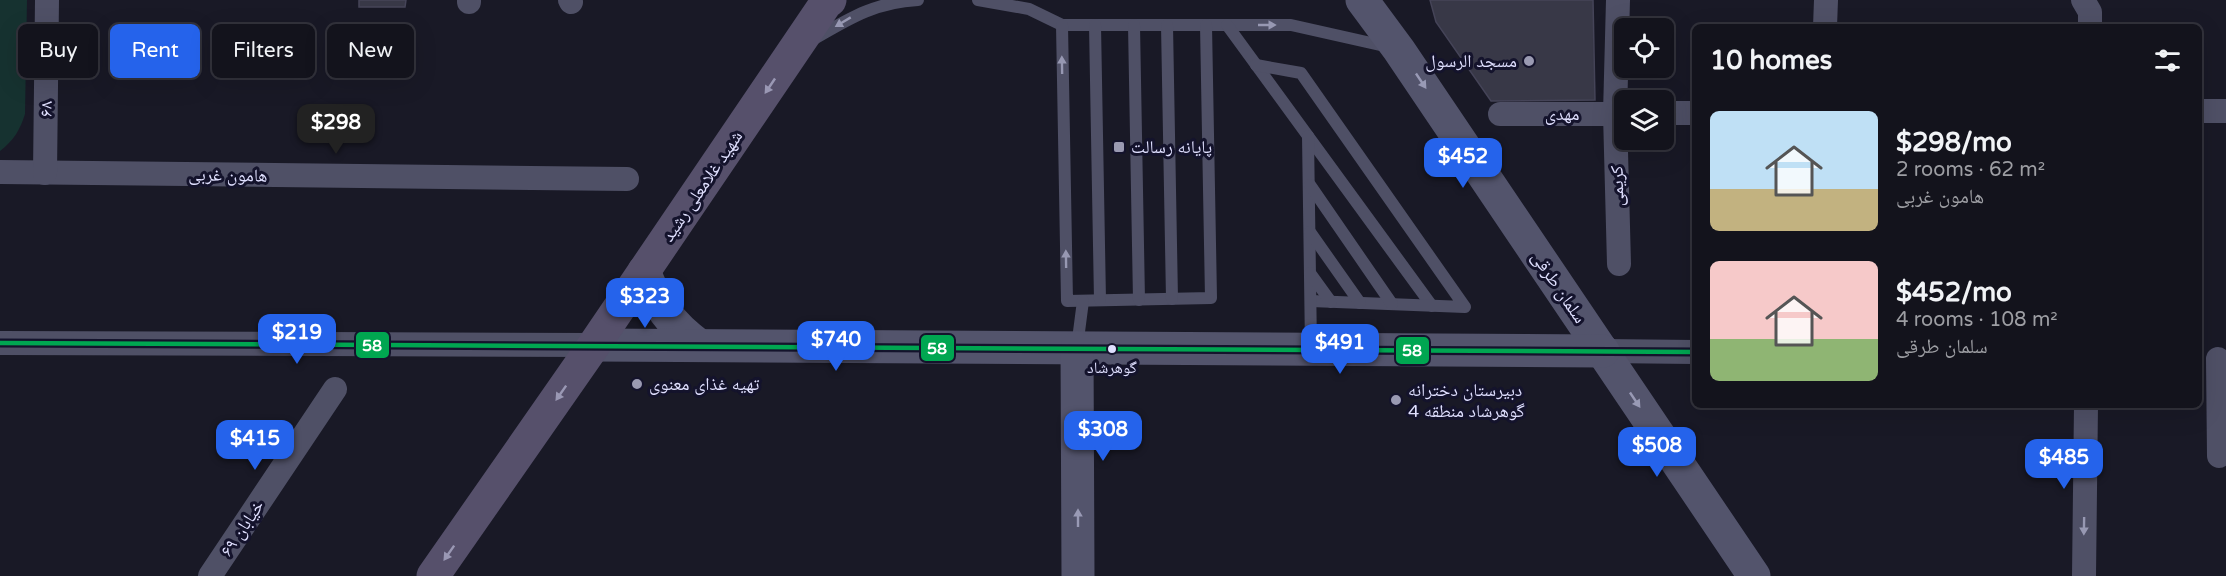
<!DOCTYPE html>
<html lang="en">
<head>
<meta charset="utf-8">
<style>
  body { margin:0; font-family:"Varela Round","Noto Naskh Arabic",sans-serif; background:#1c1c25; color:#f1f3f6; height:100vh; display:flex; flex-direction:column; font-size:22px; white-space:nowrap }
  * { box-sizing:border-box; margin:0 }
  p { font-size:20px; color:#9d9ea3 }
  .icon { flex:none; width:33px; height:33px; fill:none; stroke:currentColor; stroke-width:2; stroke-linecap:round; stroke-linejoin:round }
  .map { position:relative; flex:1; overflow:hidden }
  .details { position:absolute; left:1692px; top:24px; width:510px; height:384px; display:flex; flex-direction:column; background:#13131c; border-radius:9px; box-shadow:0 6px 24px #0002,0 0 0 2px #32323b }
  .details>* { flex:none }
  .guide { position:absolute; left:18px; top:24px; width:570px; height:54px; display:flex; gap:12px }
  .tools { position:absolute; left:1614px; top:18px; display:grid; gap:12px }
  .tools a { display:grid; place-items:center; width:60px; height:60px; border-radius:9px; background:#13131c; box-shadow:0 6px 24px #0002,0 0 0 2px #32323b; font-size:30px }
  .price { position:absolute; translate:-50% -51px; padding:0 14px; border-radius:12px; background:#2563eb; color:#fff; font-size:20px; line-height:39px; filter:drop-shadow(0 2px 3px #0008) }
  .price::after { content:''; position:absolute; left:50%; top:36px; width:18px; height:14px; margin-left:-9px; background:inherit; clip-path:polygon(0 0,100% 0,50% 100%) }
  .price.current { background:#222; color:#fff }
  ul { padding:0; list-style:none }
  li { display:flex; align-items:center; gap:18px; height:150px; padding:0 18px }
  li span { display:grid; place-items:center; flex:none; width:168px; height:120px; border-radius:9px; color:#555 }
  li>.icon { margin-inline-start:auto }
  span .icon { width:72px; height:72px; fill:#fffc; stroke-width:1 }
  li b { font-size:26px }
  h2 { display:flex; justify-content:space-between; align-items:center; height:72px; padding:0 18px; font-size:26px }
  .chip { padding:0 21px; border-radius:9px; background:#13131c; box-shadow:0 6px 24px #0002,0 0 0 2px #32323b; font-size:21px; line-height:54px }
  .chip.current { background:#2563eb; color:#fff }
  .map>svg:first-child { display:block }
  .green { fill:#163230 }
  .building { fill:#383847; stroke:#454458; stroke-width:1.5 }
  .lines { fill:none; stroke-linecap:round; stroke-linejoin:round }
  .service { stroke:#4f5066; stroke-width:12 }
  .minor { stroke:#4f5066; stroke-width:24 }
  .secondary { stroke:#53546c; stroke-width:33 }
  .primary { stroke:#56506b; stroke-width:33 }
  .bus-1-casing { stroke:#14132c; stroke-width:9 }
  .bus-1 { stroke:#00a651; stroke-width:4.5 }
  .oneway { fill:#9798b2 }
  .oneway2 { fill:#999ab5 }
  .oneway3 { fill:#9a98b4 }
  .poi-dot { fill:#9a9ab2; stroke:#14132c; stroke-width:2 }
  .bus-dot { fill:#dfdffe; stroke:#14132c; stroke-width:2 }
  .labels { text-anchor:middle; stroke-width:6; stroke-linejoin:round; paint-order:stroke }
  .bus-label { font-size:16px; fill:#dfdffe; stroke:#14132c }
  .poi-label { font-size:18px; fill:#dfdffe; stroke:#14132c; text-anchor:start }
  .street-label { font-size:18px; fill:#dfdffe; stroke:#14132c }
  .line-badge { stroke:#14132c; stroke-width:2 }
  .badge-label { font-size:16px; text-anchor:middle; font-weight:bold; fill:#fff }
</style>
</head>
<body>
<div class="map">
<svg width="2226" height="576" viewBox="0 0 2226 576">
  <rect width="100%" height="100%" fill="#191926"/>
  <path class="green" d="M0,0h27l-2,114c-5,16 -11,26 -25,37z"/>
  <g class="building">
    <path d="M359,0h47l-1,7h-46z"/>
    <path d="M1430,0h163l2,100 -104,1 -55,-79z"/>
  </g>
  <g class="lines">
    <g class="service">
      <path d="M978,0l51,9 33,16h229l98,22"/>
      <path d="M1062,25l5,276 144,-3 -5,-273"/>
      <path d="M1095,25l5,275"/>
      <path d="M1134,25l5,275"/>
      <path d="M1167,25l5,274"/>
      <path d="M1227,25l205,281"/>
      <path d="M814,39c36,-21 62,-37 104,-39"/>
      <path d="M1256,65l45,8 164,234 -154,-6"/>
      <path d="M1308,136l3,211"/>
      <path d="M1310,185l82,119"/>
      <path d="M1310,232l50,71"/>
      <path d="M1310,273l21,29"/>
      <path d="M1077,347l6,-46"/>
    </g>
    <g class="minor">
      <path d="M570,0l1,2"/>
      <path d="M1618,0l-3,114 4,150"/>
      <path d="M2083,0l7,12v15"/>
      <path d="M469,2v-2"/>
      <path d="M1825,27l1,-27"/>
      <path d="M2199,111h27"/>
      <path d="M1664,113h31"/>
      <path d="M1500,114h124"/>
      <path d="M0,172l627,7"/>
      <path d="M45,173l2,-173"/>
      <path d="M0,343l594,2"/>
      <path d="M1603,351l92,1"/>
      <path d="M2218,359l1,97"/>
      <path d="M210,576l125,-187"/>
      <path d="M2084,576l2,-171"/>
    </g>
    <g class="secondary">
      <path d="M1362,0l37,50 355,526"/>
      <path d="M644,271c13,33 26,53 55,74"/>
      <path d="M594,345l1009,6"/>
      <path d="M1077,348l1,228"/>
    </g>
    <path class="primary" d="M433,576l161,-231 232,-342 4,-3"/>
    <defs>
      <path id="bus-1" d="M0,343l1695,9"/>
    </defs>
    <use href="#bus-1" class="bus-1-casing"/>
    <use href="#bus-1" class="bus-1"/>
  </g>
  <defs><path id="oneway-solid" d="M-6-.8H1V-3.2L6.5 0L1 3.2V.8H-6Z" transform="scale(1.5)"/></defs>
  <g class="oneway">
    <use href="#oneway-solid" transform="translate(843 22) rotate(149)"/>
    <use href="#oneway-solid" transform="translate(1267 25)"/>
    <use href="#oneway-solid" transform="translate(1062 65) rotate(-91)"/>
    <use href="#oneway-solid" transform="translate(1066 259) rotate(-91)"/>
    <use href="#oneway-solid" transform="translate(2084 526) rotate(91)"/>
  </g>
  <g class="oneway2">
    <use href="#oneway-solid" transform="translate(1421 81) rotate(56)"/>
    <use href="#oneway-solid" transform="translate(1635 400) rotate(56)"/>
    <use href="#oneway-solid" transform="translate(1078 518) rotate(-90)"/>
  </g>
  <g class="oneway3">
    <use href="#oneway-solid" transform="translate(770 86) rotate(124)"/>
    <use href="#oneway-solid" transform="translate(561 393) rotate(125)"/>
    <use href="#oneway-solid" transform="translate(449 553) rotate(125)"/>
  </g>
  <g class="poi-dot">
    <circle cx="1529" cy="61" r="6"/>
    <rect x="1113" y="141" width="12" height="12" rx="3"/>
    <circle cx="637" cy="384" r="6"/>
    <circle cx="1396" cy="400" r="6"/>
  </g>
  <circle class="bus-dot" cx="1112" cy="349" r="5"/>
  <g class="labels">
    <g class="bus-label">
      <text x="1112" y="373">گوهرشاد</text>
    </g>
    <g class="poi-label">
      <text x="1517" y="67" text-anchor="end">مسجد الرسول</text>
      <text x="1131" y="153">پایانه رسالت</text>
      <text x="649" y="390">تهیه غذای معنوی</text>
      <text x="1408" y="396">دبیرستان دخترانه<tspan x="1408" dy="21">گوهرشاد منطقه 4</tspan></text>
    </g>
    <g class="street-label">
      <text transform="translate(46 109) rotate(-89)" y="6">۶۸</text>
      <text x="1562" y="120">مهدی</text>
      <text transform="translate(228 175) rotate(1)" y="6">هامون غربی</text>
      <text transform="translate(702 186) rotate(-56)" y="6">شهید غلامعلی رشید</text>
      <text transform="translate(1617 186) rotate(-91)" y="6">کریمی</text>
      <text transform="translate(1559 287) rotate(56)" y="6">سلمان طرقی</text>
      <text transform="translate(242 528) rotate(-56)" y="6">خیابان ۶۹</text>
    </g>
  </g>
  <g class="line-badge">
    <rect x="355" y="331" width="35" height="28" rx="6" fill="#00a651"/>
    <rect x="920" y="334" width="35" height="28" rx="6" fill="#00a651"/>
    <rect x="1395" y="336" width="35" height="29" rx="6" fill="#00a651"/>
  </g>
  <g class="badge-label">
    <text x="372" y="351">58</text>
    <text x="937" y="354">58</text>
    <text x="1412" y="356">58</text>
  </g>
</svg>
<div class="tools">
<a><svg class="icon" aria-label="locate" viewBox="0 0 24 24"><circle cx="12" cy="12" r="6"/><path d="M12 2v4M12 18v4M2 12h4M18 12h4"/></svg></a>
<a><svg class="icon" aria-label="layers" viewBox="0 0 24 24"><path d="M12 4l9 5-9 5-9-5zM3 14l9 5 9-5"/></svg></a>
</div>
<b class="price current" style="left:336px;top:155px">$298</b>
<b class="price" style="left:1463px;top:189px">$452</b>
<b class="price" style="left:645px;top:329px">$323</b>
<b class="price" style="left:297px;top:365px">$219</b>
<b class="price" style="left:836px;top:372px">$740</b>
<b class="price" style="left:1340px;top:375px">$491</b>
<b class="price" style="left:1103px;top:462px">$308</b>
<b class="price" style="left:255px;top:471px">$415</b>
<b class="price" style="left:1657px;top:478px">$508</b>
<b class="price" style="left:2064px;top:490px">$485</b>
<div class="guide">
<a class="chip">Buy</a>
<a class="chip current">Rent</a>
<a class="chip">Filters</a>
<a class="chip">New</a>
</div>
<section class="details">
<h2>10 homes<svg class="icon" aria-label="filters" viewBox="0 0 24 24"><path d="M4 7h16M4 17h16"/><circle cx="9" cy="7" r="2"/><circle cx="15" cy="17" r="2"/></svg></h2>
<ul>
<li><span style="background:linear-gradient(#bfe0f5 65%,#c2b280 0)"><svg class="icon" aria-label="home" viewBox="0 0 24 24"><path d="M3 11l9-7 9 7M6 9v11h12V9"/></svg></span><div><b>$298/mo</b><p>2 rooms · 62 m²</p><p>هامون غربی</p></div></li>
<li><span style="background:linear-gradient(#f6c9c9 65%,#8fb573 0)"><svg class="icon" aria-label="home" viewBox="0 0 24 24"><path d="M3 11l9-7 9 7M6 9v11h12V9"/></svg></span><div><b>$452/mo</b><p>4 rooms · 108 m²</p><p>سلمان طرقی</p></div></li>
</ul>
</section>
</div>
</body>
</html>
